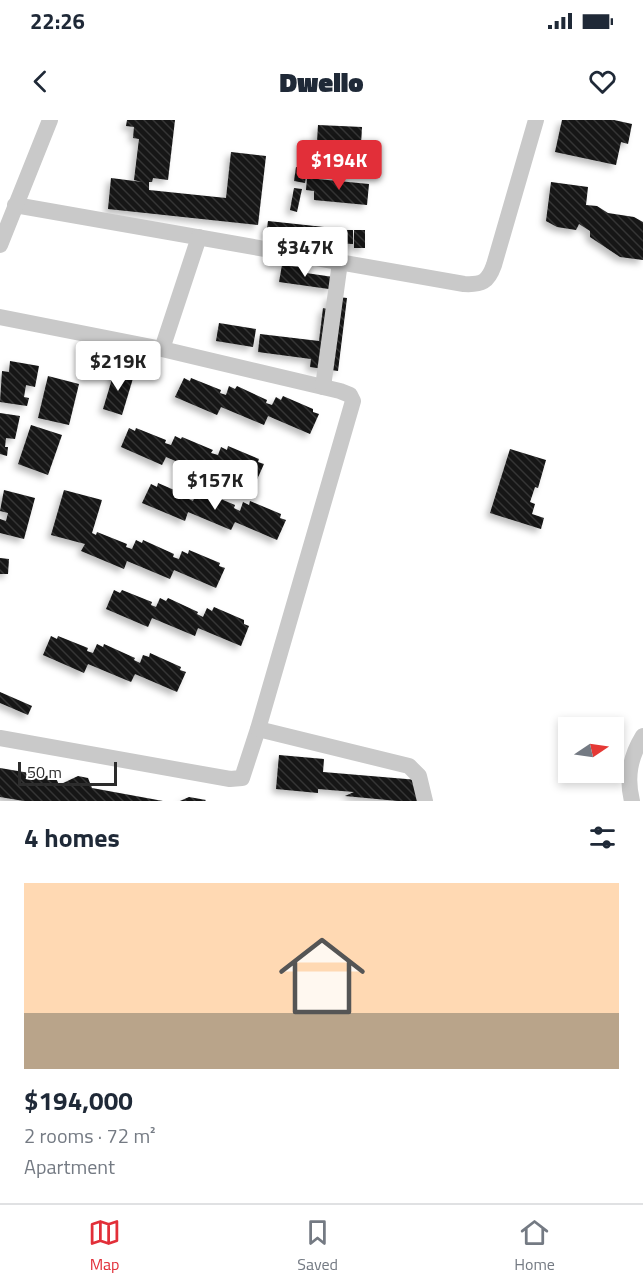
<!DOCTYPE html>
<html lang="en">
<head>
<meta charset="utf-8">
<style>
  body { margin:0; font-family:"Titillium Web",sans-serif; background:#f2f2f3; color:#1f2937; height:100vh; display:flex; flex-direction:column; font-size:22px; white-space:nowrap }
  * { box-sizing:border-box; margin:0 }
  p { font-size:20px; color:#747a83 }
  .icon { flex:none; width:33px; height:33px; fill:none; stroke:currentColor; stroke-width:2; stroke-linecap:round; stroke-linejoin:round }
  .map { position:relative; height:681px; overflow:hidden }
  .panel { display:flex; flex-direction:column; background:#fff; flex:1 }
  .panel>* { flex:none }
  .needle { width:39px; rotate:77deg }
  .fabs { position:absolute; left:558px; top:597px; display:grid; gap:12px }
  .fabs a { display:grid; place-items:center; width:66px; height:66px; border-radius:0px; background:#fff; box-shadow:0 3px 9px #0003; font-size:30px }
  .scale { position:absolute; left:18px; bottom:15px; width:99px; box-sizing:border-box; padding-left:6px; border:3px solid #2c2c2c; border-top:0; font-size:16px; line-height:21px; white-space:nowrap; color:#2c2c2c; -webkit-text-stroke:4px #fff; paint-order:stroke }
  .price { position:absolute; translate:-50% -51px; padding:0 14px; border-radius:6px; background:#fff; color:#222; font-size:20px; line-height:39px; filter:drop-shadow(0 2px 3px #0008) }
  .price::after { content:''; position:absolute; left:50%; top:36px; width:18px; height:14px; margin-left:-9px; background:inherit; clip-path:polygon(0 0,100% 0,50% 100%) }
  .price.active { background:#e22f39; color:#fff }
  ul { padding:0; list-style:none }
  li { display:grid; align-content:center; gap:12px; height:318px; padding:0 24px }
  li span { display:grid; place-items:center; height:186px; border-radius:0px; color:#555 }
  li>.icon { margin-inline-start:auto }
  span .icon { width:108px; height:108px; fill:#fffc; stroke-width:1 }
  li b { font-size:26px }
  h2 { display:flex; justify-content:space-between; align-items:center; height:72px; padding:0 24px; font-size:26px }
  .status { display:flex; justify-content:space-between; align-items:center; height:42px; padding:0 30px; background:#fff; direction:ltr }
  .status svg { height:16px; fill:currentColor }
  header { display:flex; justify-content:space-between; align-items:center; height:78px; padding:0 24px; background:#fff; font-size:27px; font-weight:800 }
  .tab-bar { display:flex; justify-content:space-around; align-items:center; height:84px; border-top:2px solid #e0e1e3; background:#fff; font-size:16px; color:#747a83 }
  .tab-bar a { display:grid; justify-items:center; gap:3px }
  .tab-bar .active { color:#e22f39 }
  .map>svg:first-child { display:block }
  .building { fill:url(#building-back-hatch); filter:url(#shadow) }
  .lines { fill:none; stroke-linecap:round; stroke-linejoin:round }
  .minor { stroke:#c9c9c9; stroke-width:16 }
</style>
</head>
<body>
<div class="status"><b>22:26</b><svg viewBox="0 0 49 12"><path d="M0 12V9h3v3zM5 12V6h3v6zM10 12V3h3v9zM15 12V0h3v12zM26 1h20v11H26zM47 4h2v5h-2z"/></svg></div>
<header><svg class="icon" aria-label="back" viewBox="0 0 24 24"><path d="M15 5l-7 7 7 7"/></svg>Dwello<svg class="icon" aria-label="heart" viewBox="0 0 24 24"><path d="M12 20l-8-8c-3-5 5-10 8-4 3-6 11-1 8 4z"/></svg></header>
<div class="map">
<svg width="643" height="681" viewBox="0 0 643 681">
  <defs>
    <pattern id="building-back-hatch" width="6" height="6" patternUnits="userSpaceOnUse" patternTransform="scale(1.5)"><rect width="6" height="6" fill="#131313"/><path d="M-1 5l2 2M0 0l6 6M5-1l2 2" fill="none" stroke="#363636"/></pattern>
    <filter id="shadow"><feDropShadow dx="-4" dy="4" stdDeviation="3" flood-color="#0004"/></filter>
  </defs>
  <rect width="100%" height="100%" fill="#fff"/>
  <g class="building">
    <path d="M127,0h48l-7,60 -15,-2 -1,4h-3v8l77,8 5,-46 35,4 -8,69 -150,-16 3,-31 31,4 -8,-2 5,-41 -6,-1 1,-11 -8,-1z"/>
    <path d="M562,0h52l18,4 -4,20 -7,-2 -5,23 -61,-13z"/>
    <path d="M318,5l44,2 -2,35 -44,-3z"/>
    <path d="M296,47l11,2 -2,14 -11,-2z"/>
    <path d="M307,58l62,6 -2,21 -53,-5v-9l-8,-1z"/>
    <path d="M551,62l37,5 -2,18 11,1 11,7 26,4 9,5v38l-23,-3 -30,-20v-6l-11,-7 -3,6 -19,-3 -11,-6z"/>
    <path d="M294,68l8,1 -5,23 -7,-2z"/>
    <path d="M268,101l56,6 -2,15 -56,-7z"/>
    <path d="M327,110h26v14l-26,-1z"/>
    <rect x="354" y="110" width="11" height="18"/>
    <path d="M282,145l25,3 -1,5 34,5 -11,11 -50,-7z"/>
    <path d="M329,176l18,2 -9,73 -28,-4 1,-8 -53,-7 2,-18 59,7 4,-33 4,1z"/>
    <path d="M219,203l37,6 -3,18 -37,-6z"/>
    <path d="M10,241l29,5 -4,21 -9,-2 -2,12 5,1 -2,8 -27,-4 2,-31 7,1z"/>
    <path d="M115,249l19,6 -12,40 -19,-6z"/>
    <path d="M48,256l31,8 -10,41 -31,-7z"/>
    <path d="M184,258l6,3 1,-3 30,12 -1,3 6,2 3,-9 6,3 2,-3 30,14 -1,3 6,2 4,-8 5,3 2,-4 30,13v3l6,2 -9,20 -42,-18 -4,9 -43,-18 -4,8 -42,-18z"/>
    <path d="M0,293l20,3 -5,23 -9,-1 -1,9h3l-1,9 -7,-2z"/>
    <path d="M31,305l31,10 -14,40 -30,-11z"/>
    <path d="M129,308l6,3 1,-3 30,12 -1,3 6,2 4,-9 6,3 1,-2 31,13 -2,3 7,2 3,-8 6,3 1,-4 31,13 -1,3 6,2 -9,20 -42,-18 -4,9 -43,-18 -4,8 -41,-18z"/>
    <path d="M510,329l36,11 -8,28 -3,-1 -5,15 5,2 -3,10 12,4 -3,11 -51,-16z"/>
    <path d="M158,363l30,13 -1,2 6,3 4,-9 6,3 1,-3 31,13 -1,3 6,3 3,-9 6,3 1,-4 31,13 -1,4 6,2 -9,20 -42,-18 -4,8 -43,-18 -3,9 -43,-18 9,-19 6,3z"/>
    <path d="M4,370l31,8 -11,41 -24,-6v-14l6,2 2,-8 -8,-2z"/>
    <path d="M64,370l38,10 -10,33 4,2 1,-3 30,12 -1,3 6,2 4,-9 6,3 1,-3 31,14 -1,3 6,2 3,-8 6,3 1,-4 31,13 -1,3 6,2 -9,20 -42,-18 -4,9 -43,-18 -3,8 -43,-18 4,-7 -34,-9z"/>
    <path d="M0,438l9,1 -1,15h-8z"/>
    <path d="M114,470l6,3 2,-3 30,12 -1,3 5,2 4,-9 6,3 2,-3 30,14 -1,2 6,3 4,-9 5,3 2,-4 30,13v4l5,2 -8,20 -43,-18 -3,8 -43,-18 -4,9 -42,-18z"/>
    <path d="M51,516l6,3 1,-3 30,12 -1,3 6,2 4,-9 6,3 1,-3 31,14 -1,2 6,3 3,-8 6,2 1,-4 31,14 -1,3 6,2 -9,20 -42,-18 -4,8 -43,-18 -4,9 -41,-18z"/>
    <path d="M0,572l32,14 -4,9 -28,-12z"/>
    <path d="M279,635l45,4 -1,13 95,8 15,21h-35l-53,-5 9,-4 -36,-3v4l-42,-4z"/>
    <path d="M0,648l47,8 7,-3 5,12 19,-9 10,2 4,10 71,13h-139l-24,-4z"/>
    <path d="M189,677l17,3 -1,1h-25z"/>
  </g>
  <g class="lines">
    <g class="minor">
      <path d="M15,85l449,79c18,1 24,-2 30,-19l42,-145"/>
      <path d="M0,125l50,-125"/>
      <path d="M0,197l162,32 178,42 10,4 3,6 -95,328 -16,49 -12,1 -230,-41"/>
      <path d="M162,229l37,-112"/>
      <path d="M323,267l17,-125"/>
      <path d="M258,609l151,37 10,10 6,25"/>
      <path d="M632,681c-6,-24 -2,-44 11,-65"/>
    </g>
  </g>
</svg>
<div class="fabs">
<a><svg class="needle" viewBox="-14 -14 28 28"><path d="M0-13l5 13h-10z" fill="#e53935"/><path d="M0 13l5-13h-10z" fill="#747a83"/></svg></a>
</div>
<div class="scale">50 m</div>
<b class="price active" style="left:339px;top:71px">$194K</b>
<b class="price" style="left:305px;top:158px">$347K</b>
<b class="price" style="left:118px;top:272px">$219K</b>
<b class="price" style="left:215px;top:391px">$157K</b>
</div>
<section class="panel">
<h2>4 homes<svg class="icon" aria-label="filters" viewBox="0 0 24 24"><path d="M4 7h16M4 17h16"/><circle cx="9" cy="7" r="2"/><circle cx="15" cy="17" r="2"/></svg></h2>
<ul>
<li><span style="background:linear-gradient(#ffd9b3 70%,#b9a48a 0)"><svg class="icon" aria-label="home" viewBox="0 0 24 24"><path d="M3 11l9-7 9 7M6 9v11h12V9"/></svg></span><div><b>$194,000</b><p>2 rooms · 72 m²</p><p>Apartment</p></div></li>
</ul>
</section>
<nav class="tab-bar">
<a class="active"><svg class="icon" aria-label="map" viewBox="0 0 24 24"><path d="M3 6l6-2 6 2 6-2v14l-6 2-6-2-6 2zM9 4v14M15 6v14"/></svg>Map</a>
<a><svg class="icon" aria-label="saved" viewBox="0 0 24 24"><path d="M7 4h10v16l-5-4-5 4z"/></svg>Saved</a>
<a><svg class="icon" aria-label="home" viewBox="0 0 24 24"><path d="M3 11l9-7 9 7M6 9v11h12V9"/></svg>Home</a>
</nav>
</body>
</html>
